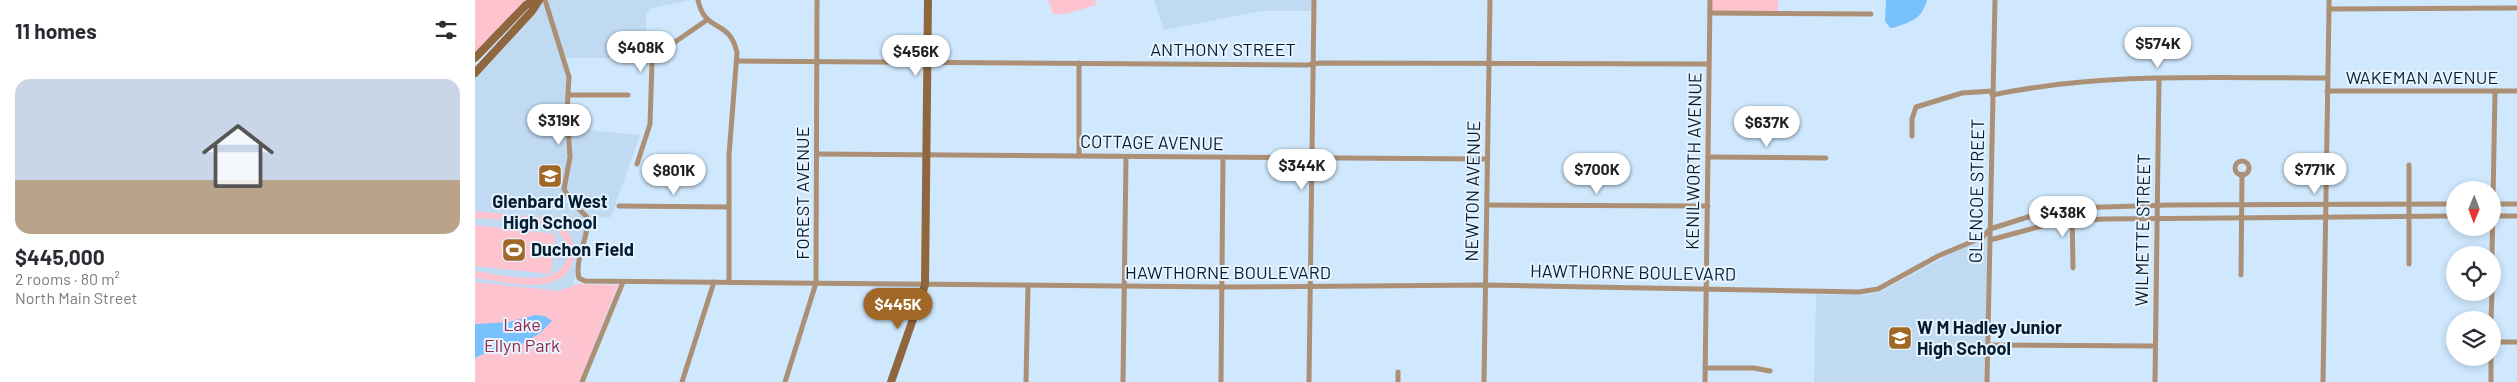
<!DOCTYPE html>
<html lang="en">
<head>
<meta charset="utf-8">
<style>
  body { margin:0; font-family:Barlow,sans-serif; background:#f2f2f3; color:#2b2b33; height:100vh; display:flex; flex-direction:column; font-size:19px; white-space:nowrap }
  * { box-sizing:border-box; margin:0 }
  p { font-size:16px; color:#7c7c81 }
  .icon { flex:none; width:28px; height:28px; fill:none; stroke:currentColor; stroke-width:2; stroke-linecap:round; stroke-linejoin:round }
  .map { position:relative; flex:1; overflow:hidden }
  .drawer { display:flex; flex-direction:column; background:#fff; width:475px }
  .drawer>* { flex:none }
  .needle { width:32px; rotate:181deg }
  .tools { position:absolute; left:1971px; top:181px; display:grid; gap:10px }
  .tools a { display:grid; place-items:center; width:55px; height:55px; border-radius:50%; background:#fff; box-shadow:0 2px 8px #0003; font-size:25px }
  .price { position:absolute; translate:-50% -42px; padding:0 11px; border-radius:18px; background:#fff; color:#222; font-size:16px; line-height:32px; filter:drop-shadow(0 1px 2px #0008) }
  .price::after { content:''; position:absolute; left:50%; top:30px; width:15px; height:11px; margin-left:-8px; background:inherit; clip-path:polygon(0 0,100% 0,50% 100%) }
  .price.active { background:#a16726; color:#fff }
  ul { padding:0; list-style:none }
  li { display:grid; align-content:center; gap:10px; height:265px; padding:0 15px }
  li span { display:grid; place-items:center; height:155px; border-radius:15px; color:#555 }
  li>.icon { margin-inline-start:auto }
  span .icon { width:90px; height:90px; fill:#fffc; stroke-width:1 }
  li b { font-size:21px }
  h2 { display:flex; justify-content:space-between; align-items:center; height:60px; padding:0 15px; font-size:21px }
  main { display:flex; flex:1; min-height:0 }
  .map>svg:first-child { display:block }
  .built { fill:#c0daf2 }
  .green { fill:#fdc4d0 }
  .water { fill:#78c1fd }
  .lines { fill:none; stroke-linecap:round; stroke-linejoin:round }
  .street { stroke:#ac9075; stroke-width:5 }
  .secondary { stroke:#8f663e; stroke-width:8 }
  .labels { text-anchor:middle; stroke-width:4; stroke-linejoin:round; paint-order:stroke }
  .street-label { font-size:18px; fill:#041e31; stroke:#e7f3fe }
  .poi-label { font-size:18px; font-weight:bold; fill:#041e31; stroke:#e7f3fe; text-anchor:start }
  .park-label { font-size:18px; fill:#942a4d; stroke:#e7f3fe }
</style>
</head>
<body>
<main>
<section class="drawer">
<h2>11 homes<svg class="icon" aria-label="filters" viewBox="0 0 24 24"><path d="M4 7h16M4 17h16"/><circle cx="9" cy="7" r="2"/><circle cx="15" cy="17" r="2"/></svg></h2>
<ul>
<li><span style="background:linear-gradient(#c9d6e8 65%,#b9a48a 0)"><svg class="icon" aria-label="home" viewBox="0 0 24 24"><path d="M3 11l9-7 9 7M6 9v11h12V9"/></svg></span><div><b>$445,000</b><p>2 rooms · 80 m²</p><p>North Main Street</p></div></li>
</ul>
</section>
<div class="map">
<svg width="2042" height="382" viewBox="0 0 2042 382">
  <rect width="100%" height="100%" fill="#cfe8fe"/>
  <g class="built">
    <path d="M67,0h149l-39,8 -6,6v44h-84l5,14v56l73,7 -29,82 -25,1 1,7 -14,61 -14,5 -84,-9v-208z"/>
    <path d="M679,0h158v11h-51l-97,19z"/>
    <path d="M1512,238l-2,144h-171l2,-87h50l14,-3 76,-41z"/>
  </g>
  <g class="green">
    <path d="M0,0h51l-51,53z"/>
    <path d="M573,0h47l1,5 -31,9h-12z"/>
    <path d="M1236,0h67v12l-67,-1z"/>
    <path d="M0,211l99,10v8h-9c8,9 11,20 8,32 -11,38 -69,20 -98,17v-7c25,3 92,22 92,-19 0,-11 -6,-20 -16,-25 -15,-7 -57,-7 -76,-9z"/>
    <path d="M0,225l80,9 -4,40 -76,-8z"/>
    <path d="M0,282l84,9 18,-7 41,1 -39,97h-104z"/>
  </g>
  <g class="water">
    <path d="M1411,0h41c-6,21 -16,21 -34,28h-3l-5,-7z"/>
    <path d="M60,315l10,1 7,5 -12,12 -23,14 -34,7 -8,4v-34l34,-2z"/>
  </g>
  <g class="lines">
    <g class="street">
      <path d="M70,0l24,77 -2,34 3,46 -6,32 8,13 15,15c3,20 -13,42 -8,61l6,3 638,6 263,-2 373,7 19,-3 60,-33 45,-19 7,-8 41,-13 41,-8 96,-3 287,-1"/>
      <path d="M223,0c7,34 32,18 39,53l-8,102v127"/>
      <path d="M1854,0v9l188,-1"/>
      <path d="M1235,13l161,1"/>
      <path d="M262,61l570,4 13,-2 389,1"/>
      <path d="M604,63v93"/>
      <path d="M1852,91h190"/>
      <path d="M94,95h59"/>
      <path d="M1437,136v-17l4,-12 46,-14 30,-2v4c110,-23 223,-17 335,-17"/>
      <path d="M342,154l670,5"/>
      <path d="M1233,157l118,1"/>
      <circle cx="1767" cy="168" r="7"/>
      <path d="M162,164l13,-40 2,-62 4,-7 51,-35"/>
      <path d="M2018,204h24"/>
      <path d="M1012,205l221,1"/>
      <path d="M144,206l110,1"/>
      <path d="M1597,208l1,60"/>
      <path d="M2018,216h24"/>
      <path d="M1515,240l63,-17 50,-4 352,-3"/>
      <path d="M2017,255l3,-164"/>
      <path d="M1934,264v-99"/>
      <path d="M1766,275l1,-101"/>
      <path d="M2016,320l1,-28"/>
      <path d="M2018,342h24"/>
      <path d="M1513,345l167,1"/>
      <path d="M1230,368h49l16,3"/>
      <path d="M107,382l41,-100"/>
      <path d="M207,382l32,-100"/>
      <path d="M310,382l31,-99 1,-283"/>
      <path d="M551,382l2,-97"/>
      <path d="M648,382l3,-225"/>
      <path d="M746,382l2,-224"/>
      <path d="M834,382l5,-382"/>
      <path d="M923,382v-10"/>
      <path d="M1009,382l6,-382"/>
      <path d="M1230,382l5,-382"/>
      <path d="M1512,382l8,-382"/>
      <path d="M1680,382l4,-303"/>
      <path d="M1848,382l6,-373"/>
      <path d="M2016,382v-24"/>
    </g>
    <g class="secondary">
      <path d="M0,58l51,-53 9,-5"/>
      <path d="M0,73l57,-62 7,-11"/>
      <path d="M416,382l34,-97 3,-285"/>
    </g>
  </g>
  <defs>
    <symbol id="school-square" viewBox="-11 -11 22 22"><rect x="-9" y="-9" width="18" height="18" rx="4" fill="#a16726" stroke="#e7f3fe"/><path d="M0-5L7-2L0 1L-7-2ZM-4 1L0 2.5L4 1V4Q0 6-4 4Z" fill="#fff"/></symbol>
    <symbol id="stadium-square" viewBox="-11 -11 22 22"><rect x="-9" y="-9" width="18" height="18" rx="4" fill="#a16726" stroke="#e7f3fe"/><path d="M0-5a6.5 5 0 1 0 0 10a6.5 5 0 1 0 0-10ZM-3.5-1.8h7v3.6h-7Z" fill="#fff"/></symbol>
  </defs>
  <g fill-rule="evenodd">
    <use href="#school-square" x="61" y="162" width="28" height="28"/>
    <use href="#stadium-square" x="25" y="236" width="28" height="28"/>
    <use href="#school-square" x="1411" y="324" width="28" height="28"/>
  </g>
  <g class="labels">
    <g class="street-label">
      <text x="748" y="56">ANTHONY STREET</text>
      <text x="1947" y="84">WAKEMAN AVENUE</text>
      <text transform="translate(677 143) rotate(1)" y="6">COTTAGE AVENUE</text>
      <text transform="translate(1219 161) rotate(-89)" y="6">KENILWORTH AVENUE</text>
      <text transform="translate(998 191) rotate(-89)" y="6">NEWTON AVENUE</text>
      <text transform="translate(1502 191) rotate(-89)" y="6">GLENCOE STREET</text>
      <text transform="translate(328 193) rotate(-90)" y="6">FOREST AVENUE</text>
      <text transform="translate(1668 230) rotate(-89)" y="6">WILMETTE STREET</text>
      <text x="753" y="279">HAWTHORNE BOULEVARD</text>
      <text transform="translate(1158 273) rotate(1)" y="6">HAWTHORNE BOULEVARD</text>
    </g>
    <g class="poi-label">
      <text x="75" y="208" text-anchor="middle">Glenbard West<tspan x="75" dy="21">High School</tspan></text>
      <text x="56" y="256">Duchon Field</text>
      <text x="1442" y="334">W M Hadley Junior<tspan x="1442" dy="21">High School</tspan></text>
    </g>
    <g class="park-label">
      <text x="47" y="331">Lake<tspan x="47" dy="21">Ellyn Park</tspan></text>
    </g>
  </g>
</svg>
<div class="tools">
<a><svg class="needle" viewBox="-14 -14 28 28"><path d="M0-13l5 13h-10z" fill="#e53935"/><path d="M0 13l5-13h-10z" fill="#7c7c81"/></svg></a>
<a><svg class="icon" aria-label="locate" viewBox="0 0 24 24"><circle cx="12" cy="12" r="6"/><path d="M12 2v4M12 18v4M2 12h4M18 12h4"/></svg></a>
<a><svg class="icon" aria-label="layers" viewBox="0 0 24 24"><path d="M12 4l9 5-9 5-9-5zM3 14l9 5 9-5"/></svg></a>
</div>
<b class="price" style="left:1683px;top:69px">$574K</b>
<b class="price" style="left:166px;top:73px">$408K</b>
<b class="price" style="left:441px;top:77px">$456K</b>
<b class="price" style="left:84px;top:146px">$319K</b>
<b class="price" style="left:1292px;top:148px">$637K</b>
<b class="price" style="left:827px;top:191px">$344K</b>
<b class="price" style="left:1122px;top:195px">$700K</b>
<b class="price" style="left:1840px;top:195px">$771K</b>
<b class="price" style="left:199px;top:196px">$801K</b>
<b class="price" style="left:1588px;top:238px">$438K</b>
<b class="price active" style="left:423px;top:330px">$445K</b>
</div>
</main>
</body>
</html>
